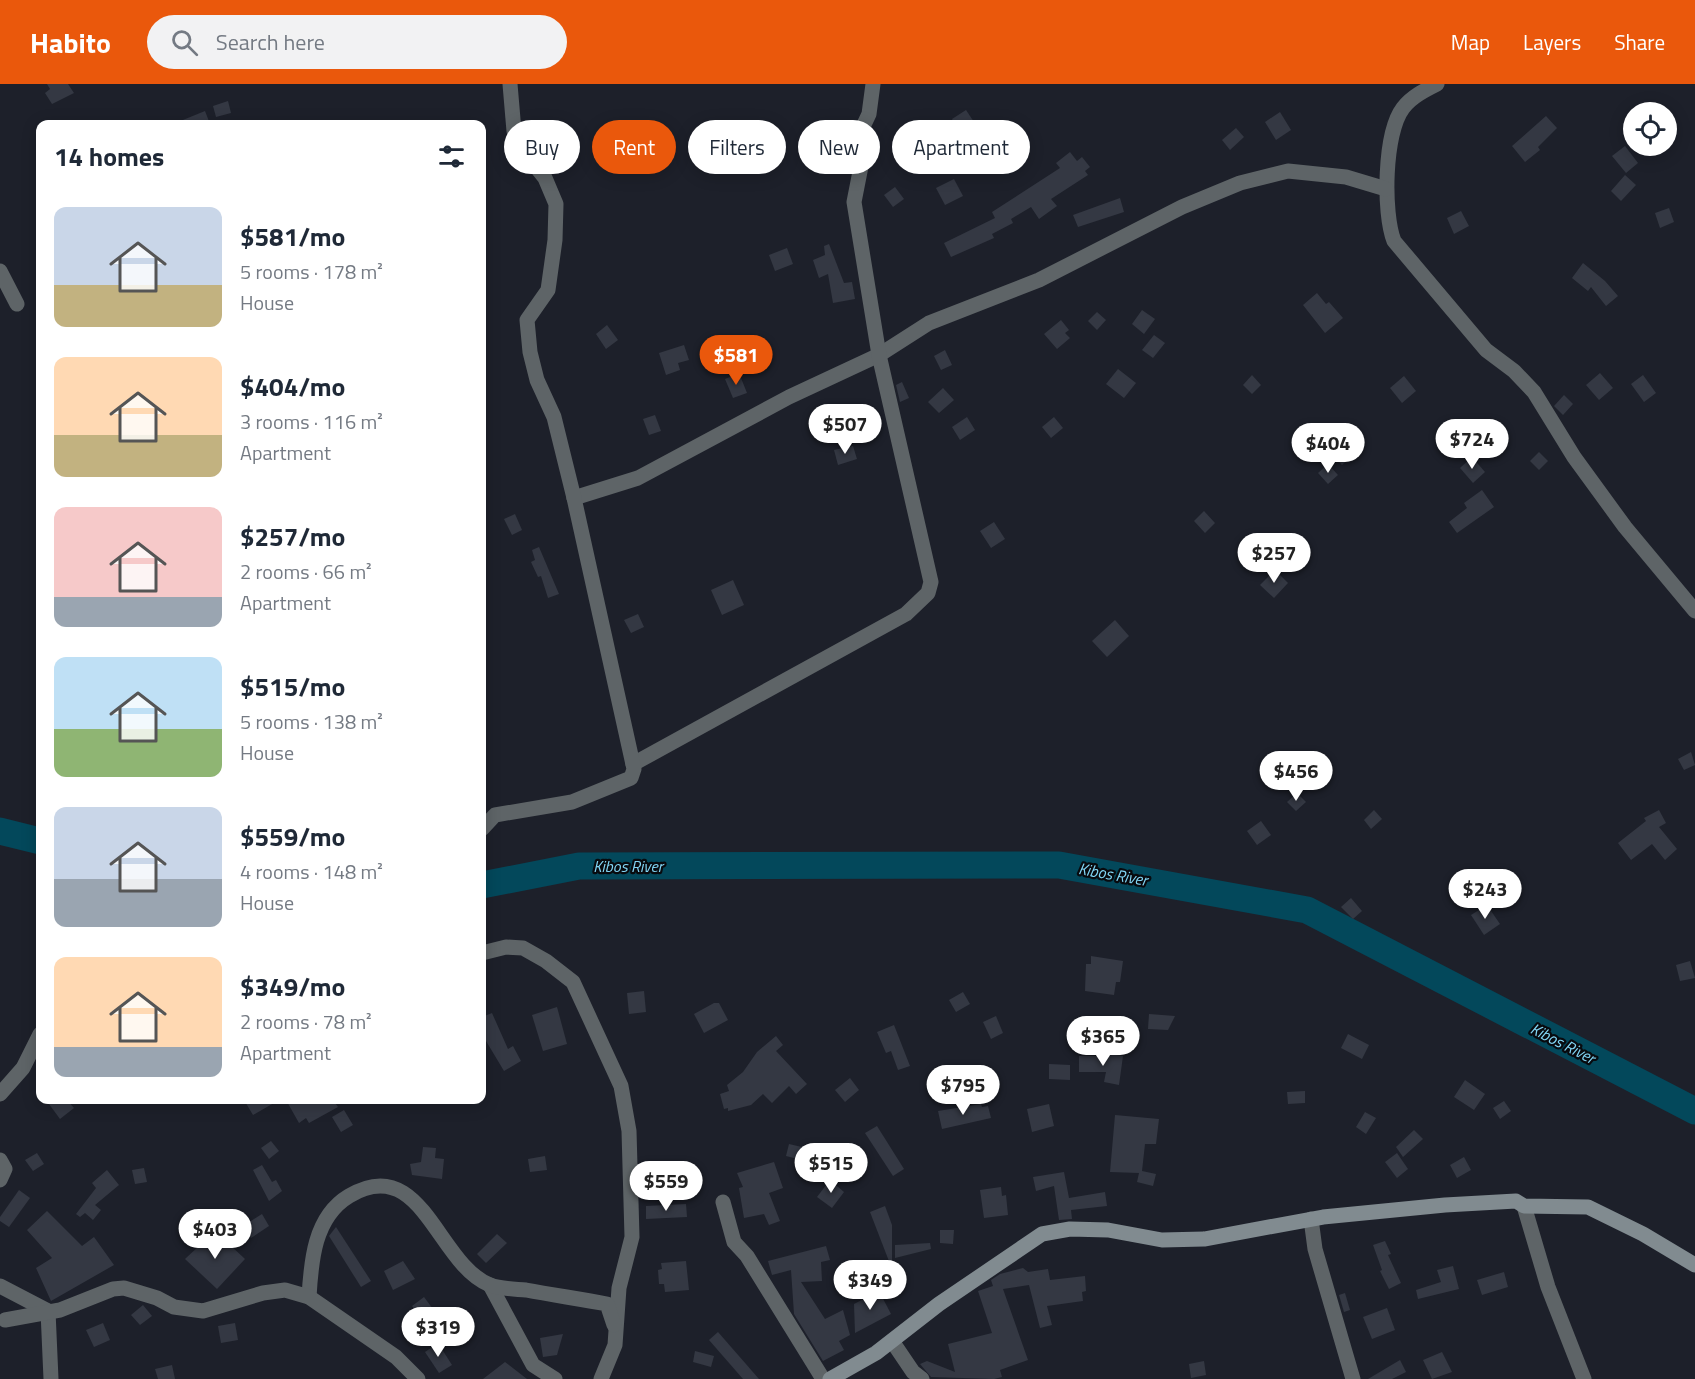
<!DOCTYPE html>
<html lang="en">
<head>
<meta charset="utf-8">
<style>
  body { margin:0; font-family:"Titillium Web",sans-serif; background:#f2f2f3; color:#1f2937; height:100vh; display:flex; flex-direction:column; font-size:22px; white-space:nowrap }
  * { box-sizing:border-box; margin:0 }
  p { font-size:20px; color:#747a83 }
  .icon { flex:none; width:33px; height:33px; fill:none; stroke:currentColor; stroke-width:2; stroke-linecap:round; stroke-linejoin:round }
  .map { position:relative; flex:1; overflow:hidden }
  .drawer { position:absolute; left:36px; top:36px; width:450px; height:984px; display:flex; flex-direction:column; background:#fff; border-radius:12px; box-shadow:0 3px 15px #0003 }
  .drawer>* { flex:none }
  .hud { position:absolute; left:504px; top:36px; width:570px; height:54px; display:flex; gap:12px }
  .tools { position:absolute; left:1623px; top:18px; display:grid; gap:12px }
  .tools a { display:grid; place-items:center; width:54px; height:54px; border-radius:50%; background:#fff; box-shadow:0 3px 15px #0003; font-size:30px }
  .price { position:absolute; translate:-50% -51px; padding:0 14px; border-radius:21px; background:#fff; color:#222; font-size:20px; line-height:39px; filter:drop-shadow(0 2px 3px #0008) }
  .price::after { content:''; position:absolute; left:50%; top:36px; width:18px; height:14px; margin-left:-9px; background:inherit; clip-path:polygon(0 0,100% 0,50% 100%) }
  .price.selected { background:#ea580c; color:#fff }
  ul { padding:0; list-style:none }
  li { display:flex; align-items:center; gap:18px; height:150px; padding:0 18px }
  li span { display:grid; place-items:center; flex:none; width:168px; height:120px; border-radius:12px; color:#555 }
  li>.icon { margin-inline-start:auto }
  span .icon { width:72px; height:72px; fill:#fffc; stroke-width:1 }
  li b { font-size:26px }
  h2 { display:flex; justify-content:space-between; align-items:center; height:72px; padding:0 18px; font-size:26px }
  .chip { padding:0 21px; border-radius:27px; background:#fff; box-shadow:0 3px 15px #0003; font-size:21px; line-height:54px }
  .chip.selected { background:#ea580c; color:#fff }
  header { display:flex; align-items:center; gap:36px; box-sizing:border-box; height:84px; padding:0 30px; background:#ea580c; color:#fff }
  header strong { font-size:28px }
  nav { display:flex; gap:33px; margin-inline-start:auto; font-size:21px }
  .search { width:420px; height:54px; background:#f2f2f3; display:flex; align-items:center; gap:15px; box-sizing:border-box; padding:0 21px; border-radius:33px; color:#747a83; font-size:22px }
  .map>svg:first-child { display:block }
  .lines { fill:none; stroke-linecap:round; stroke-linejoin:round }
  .river { stroke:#03485b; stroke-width:27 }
  .building { fill:#343843 }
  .street { stroke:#5e6467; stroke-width:15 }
  .secondary { stroke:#818b90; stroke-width:15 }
  .labels { text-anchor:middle; stroke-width:4.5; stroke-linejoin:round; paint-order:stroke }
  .water-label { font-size:16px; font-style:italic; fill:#82d6f5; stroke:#080a0e }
</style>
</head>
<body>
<header>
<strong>Habito</strong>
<div class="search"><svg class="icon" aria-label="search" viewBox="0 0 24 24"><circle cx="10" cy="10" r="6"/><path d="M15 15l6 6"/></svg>Search here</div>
<nav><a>Map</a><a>Layers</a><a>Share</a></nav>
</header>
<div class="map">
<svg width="1695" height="1295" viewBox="0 0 1695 1295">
  <rect width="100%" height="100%" fill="#1d202a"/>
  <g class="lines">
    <g class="river">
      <path d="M0,747l40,10"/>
      <path d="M482,801l97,-19 480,-1 248,45 388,201"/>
    </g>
  </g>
  <g class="building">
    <path d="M47,0h21l6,9 -22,11 -7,-11 5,-4z"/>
    <path d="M228,17l3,12 -15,4 -3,-11z"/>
    <path d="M966,26l8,12 -15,10 -7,-13z"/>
    <path d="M205,27l5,13h-37z"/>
    <path d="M1280,28l11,18 -15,10 -11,-18z"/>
    <path d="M1546,32l11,12 -19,19 2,3 -15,12 -13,-16z"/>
    <path d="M1236,44l8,9 -14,13 -8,-10z"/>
    <path d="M736,46l3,14 -11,3 -4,-14z"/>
    <path d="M916,60l7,12 -12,7 -6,-12z"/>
    <path d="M1625,62l13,17 -12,10 -14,-17z"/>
    <path d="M1070,68l7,9 5,-4 8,10 -5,4 3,4 -37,24 6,7 -18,13 -8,-12 -20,12 2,4 -21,11 2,4 -43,19 -7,-14 51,-25 -3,-6 68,-44 -4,-5z"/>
    <path d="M1625,91l11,10 -15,16 -10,-10z"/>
    <path d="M954,95l9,17 -18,9 -9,-17z"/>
    <path d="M895,103l9,12 -11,8 -9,-12z"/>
    <path d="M1120,114l4,14 -46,15 -5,-12z"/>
    <path d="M1669,124l5,14 -14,6 -5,-15z"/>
    <path d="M1461,127l8,15 -15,8 -7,-16z"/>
    <path d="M829,160l15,39 8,-1 3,17 -22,4 -5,-29 -9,4 -6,-18 12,-5 -1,-9z"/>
    <path d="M787,164l6,16 -18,7 -6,-16z"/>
    <path d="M1583,179l22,18 13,15 -12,10 -15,-19 -3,4 -16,-13z"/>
    <path d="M1317,209l9,11 3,-2 14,16 -18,15 -22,-28z"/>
    <path d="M1142,226l13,9 -11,15 -12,-10z"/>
    <path d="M1097,228l9,8 -9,10 -9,-9z"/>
    <path d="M1061,236l8,10 -4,3 5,5 -13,11 -13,-15z"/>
    <path d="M607,241l11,15 -12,9 -10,-15z"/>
    <path d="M1154,251l11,8 -12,15 -11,-8z"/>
    <path d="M684,261l5,15 -11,3 2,7 -14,5 -7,-22z"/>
    <path d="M945,266l7,15 -11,5 -7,-14z"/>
    <path d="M1118,285l18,14 -12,15 -18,-14z"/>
    <path d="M739,289l8,20 -14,5 -8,-19z"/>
    <path d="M1600,289l13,15 -14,12 -13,-15z"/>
    <path d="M1252,291l9,10 -9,9 -9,-9z"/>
    <path d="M1643,291l13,18 -12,9 -13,-18z"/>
    <path d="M1404,292l12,15 -14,12 -12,-15z"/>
    <path d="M902,298l7,16 -9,4 -4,-17z"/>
    <path d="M943,304l11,12 -15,13 -11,-11z"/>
    <path d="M1564,311l9,9 -10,11 -9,-9z"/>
    <path d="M655,331l6,16 -12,4 -6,-16z"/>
    <path d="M967,333l8,13 -15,10 -8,-13z"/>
    <path d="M1054,333l9,11 -12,10 -9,-11z"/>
    <path d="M1340,353l15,16 -13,12 -15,-16z"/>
    <path d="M853,362l4,13 -19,6 -4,-15z"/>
    <path d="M1539,368l9,9 -9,9 -9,-9z"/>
    <path d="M1472,373l13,15 -12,11 -13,-15z"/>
    <path d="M1328,380l10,11 -10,9 -10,-11z"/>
    <path d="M1482,406l12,17 -37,26 -8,-11 18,-14 -3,-5z"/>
    <path d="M1204,427l11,12 -10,10 -11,-12z"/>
    <path d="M515,430l7,16 -10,5 -8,-16z"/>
    <path d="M994,438l11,17 -14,9 -11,-17z"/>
    <path d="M539,463l20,47 -11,4 -7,-22 -3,1 -7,-15 4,-2 -3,-10z"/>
    <path d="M1275,486l13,13 -14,15 -14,-13z"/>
    <path d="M733,496l11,25 -22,10 -11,-25z"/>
    <path d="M638,530l6,13 -13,6 -7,-13z"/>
    <path d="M1115,536l14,16 -22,21 -15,-16z"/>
    <path d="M1691,668l4,13 -11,5 -6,-11z"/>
    <path d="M1297,709l9,9 -10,9 -9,-9z"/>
    <path d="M1374,726l8,9 -11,10 -7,-9z"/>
    <path d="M1659,726l7,13 -7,4 18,22 -12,11 -13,-16 -21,16 -13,-17 28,-22 -2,-3z"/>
    <path d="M1261,737l10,14 -14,10 -10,-14z"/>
    <path d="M1351,814l11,13 -9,8 -12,-12z"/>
    <path d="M1487,821l13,19 -16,11 -13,-20z"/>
    <path d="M1091,872l32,5 -3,21h-4l-2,13 -29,-4 1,-27h5z"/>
    <path d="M1690,877l5,17 -15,3 -4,-16z"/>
    <path d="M644,907l2,21 -17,2 -2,-21z"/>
    <path d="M963,908l7,12 -14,8 -7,-12z"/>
    <path d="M714,919h5l9,17 -24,13 -10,-19z"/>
    <path d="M557,923l10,37 -24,7 -11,-36z"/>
    <path d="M492,929l16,36 5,-3 8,15 -17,10 -18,-30 -4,2v-26z"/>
    <path d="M1149,930l26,2 -7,14 -20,-1z"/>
    <path d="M996,932l7,17 -12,6 -8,-17z"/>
    <path d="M894,941l16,41 -12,4 -7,-19 -5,2 -9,-21z"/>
    <path d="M1348,950l21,11 -7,14 -21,-11z"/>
    <path d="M776,952l7,9 -7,6 31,33 -11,10 -7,-8 -17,17 -9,-9 -12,11 -23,6v-3l-4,1 -4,-15 9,-3 -2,-6 16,-13 14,-20z"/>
    <path d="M1109,970l14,2 -4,29 -15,-3 2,-10h-27v-16h29z"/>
    <path d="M1049,980l21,1v15l-21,-1z"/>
    <path d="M850,994l9,12 -14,12 -10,-12z"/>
    <path d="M1465,996l20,14 -11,16 -20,-13z"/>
    <path d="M1305,1007v12l-17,1 -1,-12z"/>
    <path d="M46,1016h21l7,8 -14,11z"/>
    <path d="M244,1016h35l-26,15z"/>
    <path d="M286,1016h47l5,7 -29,16 -3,-5 -7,5z"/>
    <path d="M1504,1017l7,10 -11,8 -7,-11z"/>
    <path d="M981,1020l1,3 6,-1 3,12 -49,11 -4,-18z"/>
    <path d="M1049,1020l5,22 -22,6 -5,-23z"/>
    <path d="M344,1026l9,15 -12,7 -9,-15z"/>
    <path d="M1365,1028l11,6 -10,16 -10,-7z"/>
    <path d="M1115,1031l44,4 -3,25h-11l-3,27 14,3 -3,12 -16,-4 2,-9 -29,-1z"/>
    <path d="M877,1042l27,43 -11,7 -28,-43z"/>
    <path d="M1414,1046l9,9 -20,18 -7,-10z"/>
    <path d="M271,1057l8,10 -10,8 -8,-11z"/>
    <path d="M789,1060l30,7 -2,13 -31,-8z"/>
    <path d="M423,1063l13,1 -1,10 9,1 -2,20 -30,-4 -2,-11 11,-2z"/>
    <path d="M37,1069l7,11 -11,7 -8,-11z"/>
    <path d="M1397,1069l11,16 -11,9 -12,-16z"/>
    <path d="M545,1072l2,14 -17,2 -2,-13z"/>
    <path d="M1464,1073l7,13 -14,8 -7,-13z"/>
    <path d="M774,1078l9,26 -14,5 11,28 -11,4 -5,-11 -20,4 -5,-30 4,-1 -6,-14z"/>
    <path d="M262,1081l10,17 4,-2 6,11 -13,10 -16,-31z"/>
    <path d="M144,1084l3,14 -12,2 -3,-14z"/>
    <path d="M107,1086l12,15 -24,20 6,5 -8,10 -8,-7 -5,4 -4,-3 20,-26 -4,-5z"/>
    <path d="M1064,1088l5,26 36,-6 2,14 -36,4 1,9 -13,1 -5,-34 -18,5 -3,-14z"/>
    <path d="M830,1096l14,12 -12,16 -15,-11z"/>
    <path d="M1001,1103l1,9 4,-1 2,20 -24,3 -4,-28z"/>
    <path d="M19,1106l11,8 -21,29 -9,-6v-4z"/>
    <path d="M686,1120l1,13 -41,2v-13z"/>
    <path d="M885,1122l7,19v44l-22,-57z"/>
    <path d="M47,1127l35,35 12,-9 20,28 -63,36 -15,-33 16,-10 -25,-28z"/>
    <path d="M262,1130l7,12 -18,12 -8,-12z"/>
    <path d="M336,1143l35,54 -10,6 -32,-51z"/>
    <path d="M940,1146h14l-1,14 -13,-1z"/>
    <path d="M215,1147l30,28 -28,30 -32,-30z"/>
    <path d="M497,1150l10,9 -21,20 -9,-9z"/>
    <path d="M1385,1157l6,13 -3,1 13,28 -12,6 -9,-18 2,-1 -9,-25z"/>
    <path d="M930,1159l1,6 -36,9v-13z"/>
    <path d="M826,1162l4,14 -9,2 1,19 -21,1 24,37 18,-9 7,25 -11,6 5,9 -21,11 -29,-47 -3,-44 -19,5 -4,-14z"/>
    <path d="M403,1177l12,18 -22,11 -9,-19z"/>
    <path d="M686,1177l3,29 -24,2 -1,-8h-5l-1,-14 4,-1 -1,-6z"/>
    <path d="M1453,1182l6,23 -41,10 -2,-9 25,-8 -4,-12z"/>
    <path d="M1023,1184l5,4 20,-3 2,11 35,-4 1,15 -4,1 1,9 -36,5 5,19 -12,3 -11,-43 -26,4 25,71 -28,10 2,7 -8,2 -63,-2 -11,-13 7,-3 28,11 -7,-28 44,-11 -14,-42 15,-5 -2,-6 9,-6z"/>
    <path d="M1504,1188l4,15 -26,8 -5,-15z"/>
    <path d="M879,1207l12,23 -36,19 -1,-29z"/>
    <path d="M1345,1209l5,17 -6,2 -5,-17z"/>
    <path d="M424,1213l9,12 -12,9 -9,-12z"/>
    <path d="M143,1221l9,11 -12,9 -9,-10z"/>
    <path d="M1387,1224l8,22 -23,9 -9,-22z"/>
    <path d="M103,1239l7,17 -16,7 -8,-17z"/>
    <path d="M235,1239l3,17 -17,3 -3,-17z"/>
    <path d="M718,1248l41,47h-16l-34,-39z"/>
    <path d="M563,1250l-6,21 -14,2 -3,-19z"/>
    <path d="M438,1259l14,22 -13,8 -14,-21z"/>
    <path d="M695,1267l19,5 -3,11 -18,-5z"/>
    <path d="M1442,1268l10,20 -20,7 -9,-19z"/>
    <path d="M1400,1276l6,12 -14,7h-24z"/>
    <path d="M1204,1277l2,14 -15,3 -2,-14z"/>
    <path d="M505,1278l22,17h-44z"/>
    <path d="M172,1281l3,14h-17l-3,-10z"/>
  </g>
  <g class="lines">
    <g class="street">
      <path d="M1437,0c-12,6 -26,13 -34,24 -19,25 -20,105 -9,133l92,109 28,21 20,21 40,65 51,70 70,84"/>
      <path d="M0,187l17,33"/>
      <path d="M574,414l64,-20 151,-81 90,-42 50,-32 110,-43 143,-73 58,-24 48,-12 58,6 40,12"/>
      <path d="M633,680l273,-150 22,-21 3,-11 -52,-227 -25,-153 11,-56 -5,-13 9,-19 4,-30"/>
      <path d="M482,745l13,-14 77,-13 59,-24 3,-9 -60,-271 -20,-81 -17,-37 -7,-28 -3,-32 21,-30 7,-50 1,-36 -11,-26 -19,-24 -12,-23 -4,-47"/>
      <path d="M482,869l24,-6 17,1 23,13 27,21 48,104 8,45 3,106 -13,51 -4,57 -14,34"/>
      <path d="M0,1010l23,-26 17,-34"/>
      <path d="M0,1076l5,9 -5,11"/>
      <path d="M723,1118l11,40 13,14 76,123"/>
      <path d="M1524,1122l24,81 36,92"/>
      <path d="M1311,1135l4,30 38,130"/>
      <path d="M490,1201l43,80 22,14"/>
      <path d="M0,1202l48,25"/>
      <path d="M309,1213c2,-35 5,-80 40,-101 73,-44 88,68 141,89 10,4 25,4 36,5 27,5 54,9 81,14l7,21"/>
      <path d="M48,1227l3,68"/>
      <path d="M5,1236l55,-10 53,-21 11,-1 33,10 17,9 29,4 60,-18 22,-3 24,7 87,60 22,22"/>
      <path d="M892,1257l21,31 9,7"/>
    </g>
    <path class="secondary" d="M830,1295l46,-26 63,-49 103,-70 28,-5 38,1 54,10 42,-1 119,-22 122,-12 71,-4 8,5 64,1 55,27 52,31"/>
  </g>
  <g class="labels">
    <g class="water-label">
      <text x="628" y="788">Kibos River</text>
      <text transform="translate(1113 790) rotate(10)" y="6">Kibos River</text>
      <text transform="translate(1563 959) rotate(27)" y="6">Kibos River</text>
    </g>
  </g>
</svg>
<div class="tools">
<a><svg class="icon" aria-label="locate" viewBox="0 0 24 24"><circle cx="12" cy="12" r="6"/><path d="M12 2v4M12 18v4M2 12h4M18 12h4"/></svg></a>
</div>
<b class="price selected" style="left:736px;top:302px">$581</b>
<b class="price" style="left:845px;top:371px">$507</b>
<b class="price" style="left:1472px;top:386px">$724</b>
<b class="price" style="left:1328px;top:390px">$404</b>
<b class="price" style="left:1274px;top:500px">$257</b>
<b class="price" style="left:1296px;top:718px">$456</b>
<b class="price" style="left:1485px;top:836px">$243</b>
<b class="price" style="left:1103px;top:983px">$365</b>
<b class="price" style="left:963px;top:1032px">$795</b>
<b class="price" style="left:831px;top:1110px">$515</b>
<b class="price" style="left:666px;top:1128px">$559</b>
<b class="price" style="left:215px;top:1176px">$403</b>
<b class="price" style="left:870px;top:1227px">$349</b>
<b class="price" style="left:438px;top:1274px">$319</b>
<div class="hud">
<a class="chip">Buy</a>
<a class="chip selected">Rent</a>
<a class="chip">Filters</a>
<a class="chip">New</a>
<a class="chip">Apartment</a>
</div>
<section class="drawer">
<h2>14 homes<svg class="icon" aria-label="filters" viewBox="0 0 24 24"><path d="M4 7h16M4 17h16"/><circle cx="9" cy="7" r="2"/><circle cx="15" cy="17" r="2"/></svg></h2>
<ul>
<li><span style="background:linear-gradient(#c9d6e8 65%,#c2b280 0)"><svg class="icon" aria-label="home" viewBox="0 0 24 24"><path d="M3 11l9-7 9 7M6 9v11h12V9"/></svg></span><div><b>$581/mo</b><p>5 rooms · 178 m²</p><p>House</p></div></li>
<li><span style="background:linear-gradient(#ffd9b3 65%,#c2b280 0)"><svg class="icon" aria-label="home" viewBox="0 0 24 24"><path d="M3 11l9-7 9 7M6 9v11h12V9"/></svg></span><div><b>$404/mo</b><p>3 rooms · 116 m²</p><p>Apartment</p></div></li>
<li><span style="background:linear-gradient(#f6c9c9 75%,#9aa5b1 0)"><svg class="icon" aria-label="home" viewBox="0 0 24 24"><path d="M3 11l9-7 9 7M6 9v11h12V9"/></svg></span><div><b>$257/mo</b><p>2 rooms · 66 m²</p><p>Apartment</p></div></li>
<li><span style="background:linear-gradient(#bfe0f5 60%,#8fb573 0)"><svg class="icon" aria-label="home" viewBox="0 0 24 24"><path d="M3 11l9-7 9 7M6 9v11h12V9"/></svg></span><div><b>$515/mo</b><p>5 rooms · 138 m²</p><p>House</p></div></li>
<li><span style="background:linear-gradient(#c9d6e8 60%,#9aa5b1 0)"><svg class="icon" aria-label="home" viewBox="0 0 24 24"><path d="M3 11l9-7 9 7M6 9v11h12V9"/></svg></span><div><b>$559/mo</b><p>4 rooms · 148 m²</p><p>House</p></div></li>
<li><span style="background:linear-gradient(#ffd9b3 75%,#9aa5b1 0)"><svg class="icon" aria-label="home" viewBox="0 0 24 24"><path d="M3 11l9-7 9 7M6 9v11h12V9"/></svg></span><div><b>$349/mo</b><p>2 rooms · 78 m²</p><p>Apartment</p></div></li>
</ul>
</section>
</div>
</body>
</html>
